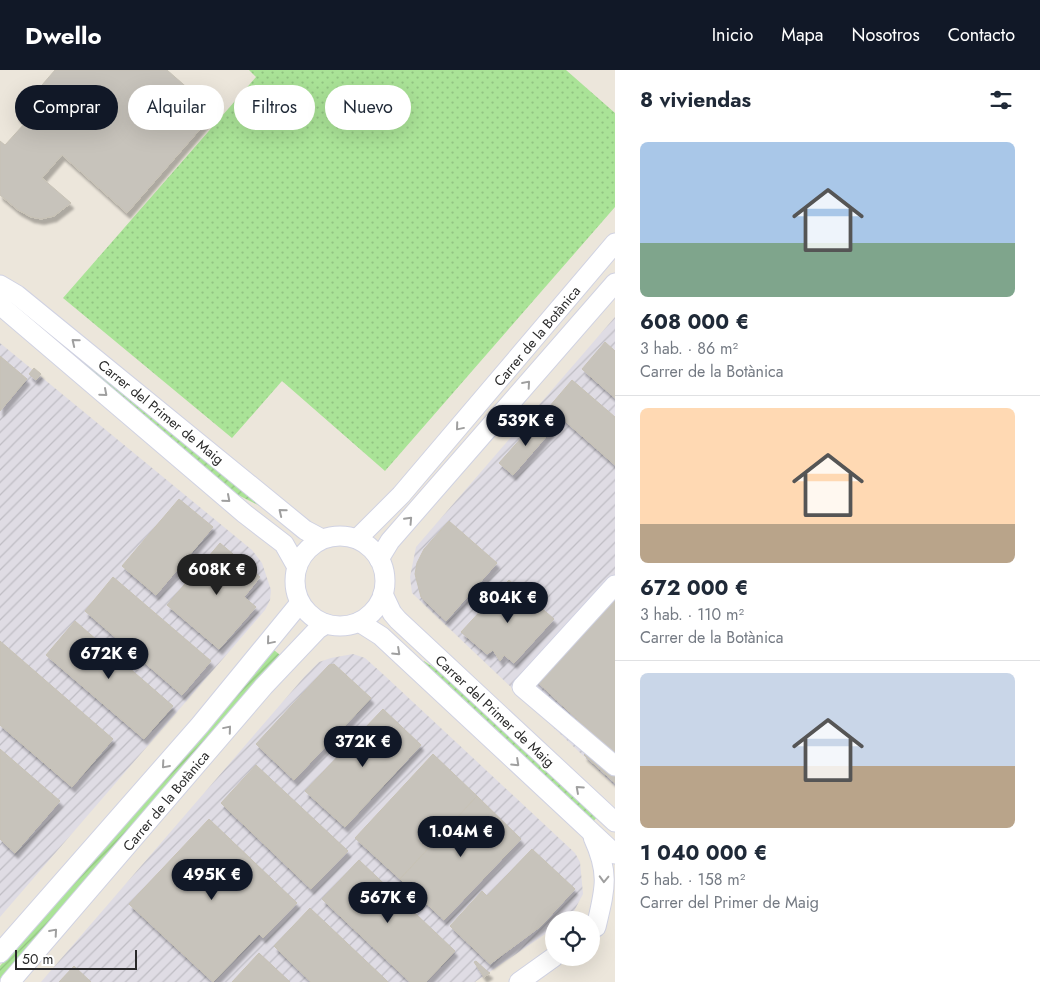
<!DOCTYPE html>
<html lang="es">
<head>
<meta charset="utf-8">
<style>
  body { margin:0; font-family:Jost,sans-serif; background:#f6f6f7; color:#1f2937; height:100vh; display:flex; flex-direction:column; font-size:19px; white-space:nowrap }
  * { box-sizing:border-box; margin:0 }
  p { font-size:16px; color:#747a83 }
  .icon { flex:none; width:28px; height:28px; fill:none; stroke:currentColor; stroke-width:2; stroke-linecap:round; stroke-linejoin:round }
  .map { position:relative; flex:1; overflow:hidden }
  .details { display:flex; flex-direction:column; background:#fff; width:425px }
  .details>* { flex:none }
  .banner { position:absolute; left:15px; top:15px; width:475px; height:45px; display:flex; gap:10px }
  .fabs { position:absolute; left:545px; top:841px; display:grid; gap:10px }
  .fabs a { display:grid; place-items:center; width:55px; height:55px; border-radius:50%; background:#fff; box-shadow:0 5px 20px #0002; font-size:25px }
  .scale { position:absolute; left:15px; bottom:12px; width:122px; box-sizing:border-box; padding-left:5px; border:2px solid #292929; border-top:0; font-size:14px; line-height:18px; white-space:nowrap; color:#292929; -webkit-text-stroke:4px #fff; paint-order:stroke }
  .price { position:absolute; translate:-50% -42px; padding:0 11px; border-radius:18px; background:#111827; color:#fff; font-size:16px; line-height:32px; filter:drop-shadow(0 1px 2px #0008) }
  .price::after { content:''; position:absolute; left:50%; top:30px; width:15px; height:11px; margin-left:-8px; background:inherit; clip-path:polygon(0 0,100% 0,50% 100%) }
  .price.current { background:#222; color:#fff }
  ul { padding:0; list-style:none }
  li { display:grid; align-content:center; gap:10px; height:265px; padding:0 25px }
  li+li { border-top:1px solid #e0e1e3 }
  li span { display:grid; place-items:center; height:155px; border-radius:8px; color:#555 }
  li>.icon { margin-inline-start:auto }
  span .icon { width:90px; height:90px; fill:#fffc; stroke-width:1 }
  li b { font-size:21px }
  h2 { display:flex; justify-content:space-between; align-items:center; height:60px; padding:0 25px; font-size:21px }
  .pill { padding:0 18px; border-radius:22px; background:#fff; box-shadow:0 5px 20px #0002; font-size:18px; line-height:45px }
  .pill.current { background:#111827; color:#fff }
  header { display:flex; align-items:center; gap:30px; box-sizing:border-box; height:70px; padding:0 25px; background:#111827; color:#fff }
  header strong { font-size:24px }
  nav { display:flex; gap:28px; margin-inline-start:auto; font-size:18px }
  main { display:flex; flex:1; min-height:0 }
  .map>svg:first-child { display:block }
  .industrial { fill:url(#industrial-furrows) }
  .grass { fill:url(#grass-dots) }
  .garden { fill:url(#garden-furrows) }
  .building { fill:#c7c3bb; stroke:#c7c2b5; filter:url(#shadow) }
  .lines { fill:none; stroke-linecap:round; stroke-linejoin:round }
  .minor-casing { stroke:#d0d2e2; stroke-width:21 }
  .minor { stroke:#fff; stroke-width:19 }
  .oneway { stroke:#9f9f9f }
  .labels { text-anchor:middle; stroke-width:4; stroke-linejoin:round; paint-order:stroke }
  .street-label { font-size:14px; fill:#292929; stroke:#fff }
</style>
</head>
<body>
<header>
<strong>Dwello</strong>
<nav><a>Inicio</a><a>Mapa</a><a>Nosotros</a><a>Contacto</a></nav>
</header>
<main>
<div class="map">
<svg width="615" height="912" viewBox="0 0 615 912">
  <defs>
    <pattern id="industrial-furrows" width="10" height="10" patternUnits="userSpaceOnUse" patternTransform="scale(1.25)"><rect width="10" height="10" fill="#dfdce4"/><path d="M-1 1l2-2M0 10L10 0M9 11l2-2" fill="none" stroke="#bfbdc4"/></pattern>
    <pattern id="grass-dots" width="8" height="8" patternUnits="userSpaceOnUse" patternTransform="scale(1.25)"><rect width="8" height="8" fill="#aae397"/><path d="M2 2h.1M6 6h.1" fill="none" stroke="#92c382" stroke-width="1.8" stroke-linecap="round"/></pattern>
    <pattern id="garden-furrows" width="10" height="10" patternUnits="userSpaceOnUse" patternTransform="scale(1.25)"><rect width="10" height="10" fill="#aae397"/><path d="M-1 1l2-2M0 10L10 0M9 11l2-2" fill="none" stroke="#92c382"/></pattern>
    <filter id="shadow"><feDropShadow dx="3" dy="5.5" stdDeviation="1" flood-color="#0004"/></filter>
  </defs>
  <rect width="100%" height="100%" fill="#ece6db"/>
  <g class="industrial">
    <path d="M615,247v469l-203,-193 -2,-16 6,-30z"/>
    <path d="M0,273l252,207 10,13 9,27 -1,10 -5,10 -265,307z"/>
    <path d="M353,584l12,4 19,17 191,178 5,9 3,32 -11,21 -7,5h-11v8l-79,54h-434l264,-306 14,-14 12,-4z"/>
  </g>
  <path class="grass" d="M249,0h317l49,43v94l-230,264 -103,-90 -50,57 -169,-140 193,-221z"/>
  <g class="garden">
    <path d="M83,293l18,8 161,136 -24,-12 -157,-131z"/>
    <path d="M274,580l6,5 -280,325v-14z"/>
    <path d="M424,591l15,10 159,145 -6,7 -170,-160z"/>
  </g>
  <g class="building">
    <path d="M55,0h112l48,42 -88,101 -65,-58 -20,23 29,25 -17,13 -13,3 -10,-2 -13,-7 -18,-15v-54l5,4 20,-22 -9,-8z"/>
    <path d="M605,272l10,9v47l-33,-29z"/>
    <path d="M0,286l27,23 -27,32z"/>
    <path d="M34,298l7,6 -5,6 -7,-6z"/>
    <path d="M572,310l43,37v48l-66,-58z"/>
    <path d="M539,348l13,12 -39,45 -14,-12z"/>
    <path d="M179,429l34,28 -57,68 -34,-29z"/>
    <path d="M449,451l48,42 -51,58 -25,-24 -6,-23 2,-11 7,-14z"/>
    <path d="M220,473l40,34 -16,20 12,10 -37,42 -52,-44z"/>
    <path d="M113,507l98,84 -29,34 -97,-84z"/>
    <path d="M509,510l45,39 -40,44 -10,-8 -4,6 -7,-11 -6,4 -26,-22z"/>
    <path d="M615,514v171l-87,-82z"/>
    <path d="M75,551l98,85 -29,33 -98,-84z"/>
    <path d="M0,571l113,98 -41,48 -72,-62z"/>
    <path d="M334,594l37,34 -77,82 -38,-36 73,-79z"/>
    <path d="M383,639l38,36 -76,82 -40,-36z"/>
    <path d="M592,676l23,22v15l-31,-28z"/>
    <path d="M0,679l60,52 -45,52 -15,-14z"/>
    <path d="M433,684l44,42 -77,83 -45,-41z"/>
    <path d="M256,695l92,86 -37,38 -90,-86z"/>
    <path d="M477,726l44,43 -77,81 -44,-41z"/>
    <path d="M209,749l88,84 -34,35 -4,-4 -46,48 -84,-78z"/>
    <path d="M532,779l43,40 -34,37 -51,38 -40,-38 32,-35 5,5z"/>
    <path d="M359,790l96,91 -29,31h-16l-88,-83z"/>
    <path d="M310,838l74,70 4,4h-77l-37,-36z"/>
    <path d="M259,883l31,29h-58z"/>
    <path d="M476,891l11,10 3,2 -6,4 -10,-15z"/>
    <path d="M74,896l17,16h-32z"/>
  </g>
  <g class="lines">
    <defs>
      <g id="minor">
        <path d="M0,215l17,10 288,235 17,9"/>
        <path d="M0,235l245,209 39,30 13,23"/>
        <circle cx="340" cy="511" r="45"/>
        <path d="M357,469l44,-44 214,-252"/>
        <path d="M379,489l11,-18 225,-258"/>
        <path d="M615,515l-93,102 93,79"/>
        <path d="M383,524l9,19 6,7 217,202"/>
        <path d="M359,552l22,14 234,218"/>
        <path d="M593,767c17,37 12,52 3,90"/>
        <path d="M0,883l200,-228 100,-122"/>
        <path d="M10,912l254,-296 54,-57 8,-5"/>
        <path d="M519,912l35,-25"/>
      </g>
    </defs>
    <use href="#minor" class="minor-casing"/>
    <use href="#minor" class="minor"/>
  </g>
  <defs><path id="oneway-chevron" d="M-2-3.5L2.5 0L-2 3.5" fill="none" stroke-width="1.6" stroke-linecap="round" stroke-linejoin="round" transform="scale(1.25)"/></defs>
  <g class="oneway">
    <use href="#oneway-chevron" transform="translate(75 272) rotate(-141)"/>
    <use href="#oneway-chevron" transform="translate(527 314) rotate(-49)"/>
    <use href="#oneway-chevron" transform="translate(104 323) rotate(41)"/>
    <use href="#oneway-chevron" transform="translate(459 357) rotate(130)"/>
    <use href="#oneway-chevron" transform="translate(227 429) rotate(41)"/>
    <use href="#oneway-chevron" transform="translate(282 442) rotate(-141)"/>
    <use href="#oneway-chevron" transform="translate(409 450) rotate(-47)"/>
    <use href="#oneway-chevron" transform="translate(270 571) rotate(130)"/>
    <use href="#oneway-chevron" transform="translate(397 582) rotate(43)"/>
    <use href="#oneway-chevron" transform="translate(228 659) rotate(-50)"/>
    <use href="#oneway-chevron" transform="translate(516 693) rotate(43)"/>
    <use href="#oneway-chevron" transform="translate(165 695) rotate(131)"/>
    <use href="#oneway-chevron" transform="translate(579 719) rotate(-138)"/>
    <use href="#oneway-chevron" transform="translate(604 809) rotate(92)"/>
    <use href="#oneway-chevron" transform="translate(54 862) rotate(-49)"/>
  </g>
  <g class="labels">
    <g class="street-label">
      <text transform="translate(537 266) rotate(-50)" y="5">Carrer de la Botànica</text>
      <text transform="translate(161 342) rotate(39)" y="5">Carrer del Primer de Maig</text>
      <text transform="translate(495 641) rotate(43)" y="5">Carrer del Primer de Maig</text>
      <text transform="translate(166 731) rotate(-50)" y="5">Carrer de la Botànica</text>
    </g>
  </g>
</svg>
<div class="fabs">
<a><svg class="icon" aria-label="locate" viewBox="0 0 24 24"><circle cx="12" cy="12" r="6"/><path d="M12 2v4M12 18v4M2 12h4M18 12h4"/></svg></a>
</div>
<div class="scale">50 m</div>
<b class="price" style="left:526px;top:377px">539K €</b>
<b class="price current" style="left:217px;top:526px">608K €</b>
<b class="price" style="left:508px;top:554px">804K €</b>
<b class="price" style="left:109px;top:610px">672K €</b>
<b class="price" style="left:363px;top:698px">372K €</b>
<b class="price" style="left:461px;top:788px">1.04M €</b>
<b class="price" style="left:212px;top:831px">495K €</b>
<b class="price" style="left:388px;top:854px">567K €</b>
<div class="banner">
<a class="pill current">Comprar</a>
<a class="pill">Alquilar</a>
<a class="pill">Filtros</a>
<a class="pill">Nuevo</a>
</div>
</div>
<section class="details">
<h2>8 viviendas<svg class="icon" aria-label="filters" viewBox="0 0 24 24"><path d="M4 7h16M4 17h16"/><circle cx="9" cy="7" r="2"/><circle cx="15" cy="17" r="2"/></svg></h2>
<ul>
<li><span style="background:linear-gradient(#a9c7e8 65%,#7fa58c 0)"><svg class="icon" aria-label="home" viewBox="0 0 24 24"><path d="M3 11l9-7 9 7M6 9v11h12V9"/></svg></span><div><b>608 000 €</b><p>3 hab. · 86 m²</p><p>Carrer de la Botànica</p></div></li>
<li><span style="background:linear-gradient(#ffd9b3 75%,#b9a48a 0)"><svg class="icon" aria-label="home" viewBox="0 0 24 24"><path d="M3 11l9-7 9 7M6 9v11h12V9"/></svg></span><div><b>672 000 €</b><p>3 hab. · 110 m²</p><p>Carrer de la Botànica</p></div></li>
<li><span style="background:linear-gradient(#c9d6e8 60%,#b9a48a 0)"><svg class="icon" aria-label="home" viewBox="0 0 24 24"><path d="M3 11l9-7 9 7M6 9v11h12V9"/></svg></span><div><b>1 040 000 €</b><p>5 hab. · 158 m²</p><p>Carrer del Primer de Maig</p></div></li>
</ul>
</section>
</main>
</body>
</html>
